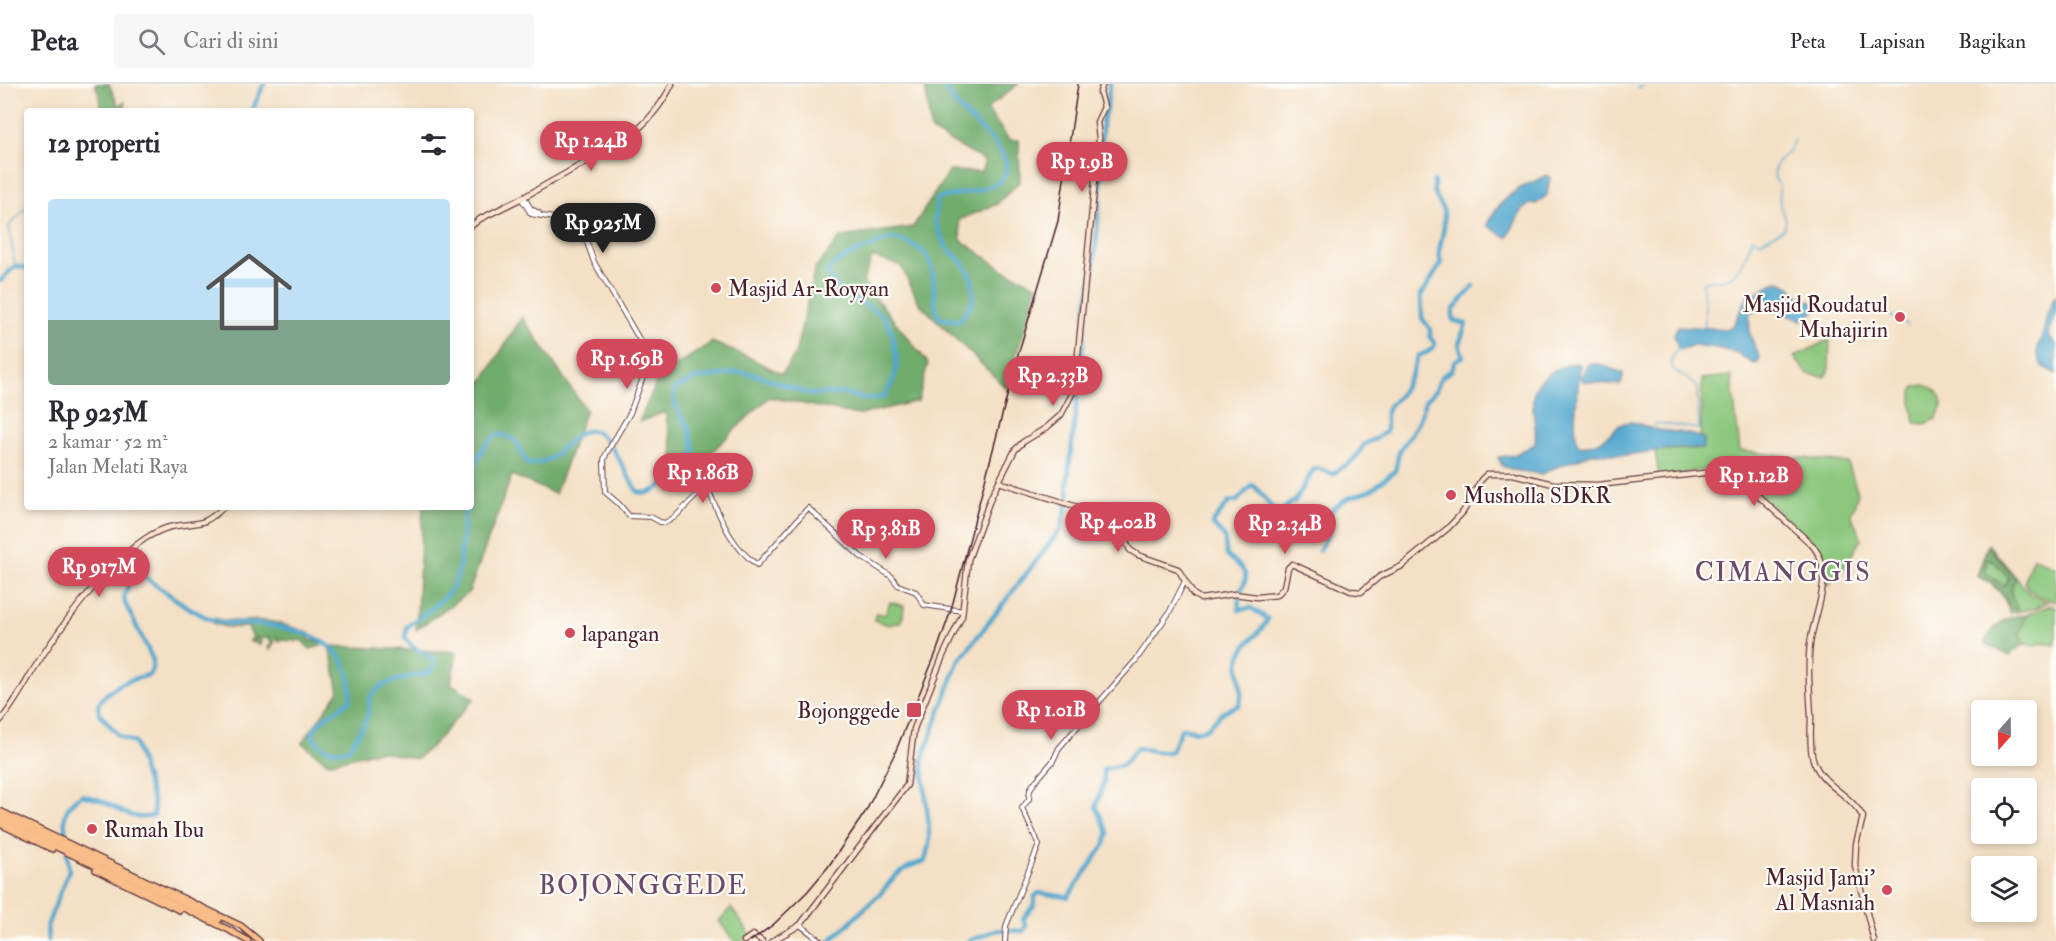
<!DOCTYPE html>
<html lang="id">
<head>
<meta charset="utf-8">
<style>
  body { margin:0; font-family:"IM FELL Double Pica",serif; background:#f7f7f7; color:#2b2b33; height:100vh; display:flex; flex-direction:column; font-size:22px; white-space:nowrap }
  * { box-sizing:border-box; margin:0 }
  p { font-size:20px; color:#7c7c81 }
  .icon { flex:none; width:33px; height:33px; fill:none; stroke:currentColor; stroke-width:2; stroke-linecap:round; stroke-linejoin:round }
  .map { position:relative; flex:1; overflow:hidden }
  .sheet { position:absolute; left:24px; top:24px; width:450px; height:402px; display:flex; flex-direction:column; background:#fff; border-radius:6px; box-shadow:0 3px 9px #0003 }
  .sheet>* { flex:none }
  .needle { width:39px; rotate:200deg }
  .fabs { position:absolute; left:1971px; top:616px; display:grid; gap:12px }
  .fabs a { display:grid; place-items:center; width:66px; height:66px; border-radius:6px; background:#fff; box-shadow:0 3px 9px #0003; font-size:30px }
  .price { position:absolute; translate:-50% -51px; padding:0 14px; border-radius:21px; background:#d1495b; color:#fff; font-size:20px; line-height:39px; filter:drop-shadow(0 2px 3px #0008) }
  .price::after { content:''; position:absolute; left:50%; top:36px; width:18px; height:14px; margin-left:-9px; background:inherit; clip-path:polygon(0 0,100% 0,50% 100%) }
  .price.active { background:#222; color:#fff }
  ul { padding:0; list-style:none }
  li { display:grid; align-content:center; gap:12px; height:318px; padding:0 24px }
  li span { display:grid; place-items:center; height:186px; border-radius:6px; color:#555 }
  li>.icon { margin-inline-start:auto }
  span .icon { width:108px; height:108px; fill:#fffc; stroke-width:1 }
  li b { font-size:26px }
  h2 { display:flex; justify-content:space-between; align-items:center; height:72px; padding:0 24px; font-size:26px }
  header { display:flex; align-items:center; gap:36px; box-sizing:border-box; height:84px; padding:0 30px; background:#fff; border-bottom:2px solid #e1e1e2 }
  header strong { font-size:28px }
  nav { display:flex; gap:33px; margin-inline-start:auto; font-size:21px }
  .search { width:420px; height:54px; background:#f7f7f7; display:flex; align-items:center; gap:15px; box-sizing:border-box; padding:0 21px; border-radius:6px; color:#7c7c81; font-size:22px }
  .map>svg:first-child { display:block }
  .green { fill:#8bc77d; stroke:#6a7354; stroke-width:1.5 }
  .forest { fill:#70ac6c; stroke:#5d664c; stroke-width:1.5 }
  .water { fill:#51a7ce; stroke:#4e637c; stroke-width:1.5 }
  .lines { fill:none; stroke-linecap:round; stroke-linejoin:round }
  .stream { stroke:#51a7ce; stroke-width:1.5 }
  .river { stroke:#51a7ce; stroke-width:4.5 }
  .tertiary-casing { stroke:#643c42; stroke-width:6 }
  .secondary-casing { stroke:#643c42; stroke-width:7 }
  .primary-casing { stroke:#643c42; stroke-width:8 }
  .tertiary { stroke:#fff; stroke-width:4 }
  .secondary { stroke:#fce5d0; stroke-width:4.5 }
  .primary { stroke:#f8bd89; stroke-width:5 }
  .rail { stroke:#4a1f2b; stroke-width:1.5 }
  .poi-dot { fill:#d1495b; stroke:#fdfcf7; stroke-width:2 }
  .labels { text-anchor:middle; stroke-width:4.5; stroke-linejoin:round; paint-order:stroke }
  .poi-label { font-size:22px; fill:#4a1f2b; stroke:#fdfcf7; text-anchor:start }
  .quarter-label { font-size:26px; letter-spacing:1.5px; fill:#6b4a6b; stroke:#fdfcf7 }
</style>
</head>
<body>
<header>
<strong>Peta</strong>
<div class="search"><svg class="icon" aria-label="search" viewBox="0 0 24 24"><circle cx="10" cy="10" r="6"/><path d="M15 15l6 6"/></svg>Cari di sini</div>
<nav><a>Peta</a><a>Lapisan</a><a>Bagikan</a></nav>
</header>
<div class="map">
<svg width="2056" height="857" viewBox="0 0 2056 857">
  <rect width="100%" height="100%" fill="#fdfcf7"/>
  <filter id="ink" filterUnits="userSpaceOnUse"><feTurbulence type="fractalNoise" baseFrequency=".0167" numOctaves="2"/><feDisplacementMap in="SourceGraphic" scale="12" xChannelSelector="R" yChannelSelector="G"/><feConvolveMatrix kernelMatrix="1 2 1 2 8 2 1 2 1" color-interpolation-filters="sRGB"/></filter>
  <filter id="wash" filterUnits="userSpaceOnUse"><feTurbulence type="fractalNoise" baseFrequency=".008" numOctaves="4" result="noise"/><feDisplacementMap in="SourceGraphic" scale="24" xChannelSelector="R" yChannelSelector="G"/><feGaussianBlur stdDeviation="1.35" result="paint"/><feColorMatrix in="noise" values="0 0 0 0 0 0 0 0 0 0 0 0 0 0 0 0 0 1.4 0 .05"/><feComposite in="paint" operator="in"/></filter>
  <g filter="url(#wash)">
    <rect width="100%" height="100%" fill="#f4e0c5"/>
    <g class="green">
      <path d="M1830,255l-1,33 -5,5 -16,-3 -14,-17z"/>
      <path d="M1731,292l9,75 108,12 10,31 -7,20 10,25c-9,14 -19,38 -34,46l-5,-26 -7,-13 -75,-70c-23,-13 -57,-2 -81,2l-4,-28 45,-1 2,-70z"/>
      <path d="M1923,301c12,2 18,9 19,21l-6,13 -11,5 -10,-1 -3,-18v-13l3,-5z"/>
      <path d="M1988,460l42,50 17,8 -11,6 -26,5c-7,-20 -14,-28 -33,-37z"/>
      <path d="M2033,473l23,11v34c-9,-2 -31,-10 -31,-21 0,-7 6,-17 8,-24z"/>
      <path d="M890,518l14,4 -1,10 -3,6 -11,3 -15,-5 2,-7 9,2z"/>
      <path d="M2051,521l5,2v38l-17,-2 -2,3c-9,1 -13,-4 -18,-11l8,-21z"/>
      <path d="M731,824l20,27 -9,6h-8l-15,-20z"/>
    </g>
    <g class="forest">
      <path d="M95,0h14l9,21 7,-3v9h-25v-14z"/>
      <path d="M925,0h93l-31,25 22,31h10l1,41 -23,23 -38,16 2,20 43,30 34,16 -32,102 -87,-85 -18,-37 -29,-9 -9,25 65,81 -10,38 -60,14 -89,-18 -98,94 2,-39 -8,-40 -26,10 20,-45 53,-35 36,15 34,17 13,-19 20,-86 26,-32 72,-10 36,-56 32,1 4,-11 -54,-30z"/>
      <path d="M522,233l64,93 -31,84 -43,-19 -43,117 -53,38 7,-123h48v-131l11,6z"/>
      <path d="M1988,462l28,33c-9,12 -4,16 1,30h-7c-7,-20 -14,-25 -32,-33l6,-14 4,2 -3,8 19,14 5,-8 -18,-19 -2,2 -5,-2z"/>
      <path d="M2027,530l-8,21 7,9 -12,6 -4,6 -26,-13c13,-21 18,-25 43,-29z"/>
      <path d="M214,534c18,6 35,1 53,3 15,2 26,7 40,11l2,8 11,2 1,4 -11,3 -9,-9 -7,2 -2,-3 -3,2 -7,-2 -3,3 -2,-5 -7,13 -2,-3 3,-2 1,-4 -4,-1v-3l-7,2 -6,-2 6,5 -1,3 -6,-3h-4v-2l3,-2 -5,-11c-11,1 -24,1 -35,-4z"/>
      <path d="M329,562l128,6 -6,31 23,16 -44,49 -14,11 -37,-8 -51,12 -26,-20 37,-52z"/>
    </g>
    <g class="water">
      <path d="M1546,91l4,3 -3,17 -11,9 -5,-1 -10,8 -13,26h-3l-18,-12c7,-15 17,-27 32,-36 9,-6 18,-8 27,-14z"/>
      <path d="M1777,197c13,1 14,9 23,16 6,6 16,3 21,10l-19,13c-18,-4 -35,-19 -53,-5l1,20 10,23 -3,6 -5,-1 -15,-10 -21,-5 -23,-3 -13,5 -2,-1 -4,-15 4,-8 49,3 6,-3 14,-28z"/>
      <path d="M2056,212c0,5 0,11 0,16 -3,11 -13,25 0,32v30l-14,-8 -5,-12 1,-7 6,-17 3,-15 6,-16z"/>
      <path d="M1577,279l3,2c-1,27 -9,53 -2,80 31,3 34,-22 51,-23 8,-1 16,5 23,7 16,3 32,2 48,8l4,3 -2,9 -26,-1 -50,7 -32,-2 -40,15 -12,6 -24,-3 -16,-5 -4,-9 16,-2 21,-11c4,-25 -13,-50 11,-68 9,-7 20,-12 31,-13z"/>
      <path d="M1588,280h11l24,9 -1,9 -2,3 -37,-4 -2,-4z"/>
    </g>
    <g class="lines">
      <g class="stream">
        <path d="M1637,3l4,1 2,-4"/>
        <path d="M15,182l-6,-40 18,-19"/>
        <path d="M1820,221l34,2 9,5 21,-2"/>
        <path d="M1885,229l22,12"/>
        <path d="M1705,245v-23l-3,-23c7,-5 11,-2 19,-3 20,-2 26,-28 32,-43l7,5 24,-13 2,-10 -6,-13 -1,-21 -4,-6 -1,-7 2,-8 14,-15 4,-9"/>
        <path d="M1653,346l3,-7 43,6 -2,-43 -23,-16 -4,-9 8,-13"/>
      </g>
      <g class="river">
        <path d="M252,27l12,-27"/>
        <path d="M0,197l15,-15 12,2"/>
        <path d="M471,392c5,-17 12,-32 27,-42 24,4 18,14 30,30 8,0 16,-1 22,-6 15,-9 33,-41 53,-21 15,15 23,38 35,55l8,1 9,-3 27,-19 10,-10 2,-12 -2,-9 -3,-11 -13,-23 -3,-10 2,-7 19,-10 47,-7 16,3 52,19 31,-1 27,6 17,-2c13,-21 15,-29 10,-53 -1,-7 -3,-16 -7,-22 -13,-20 -51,-25 -61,-50 13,-13 27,-19 44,-25 5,-2 12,-6 17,-7 13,-3 35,7 41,19 11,22 2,41 11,59l20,3 8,-10 7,-14 -2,-18 -9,-16 -17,-16 -11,-25 2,-23c18,-6 41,-6 58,-15 36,-20 -23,-61 -37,-77 -6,-6 -11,-15 -15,-23"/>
        <path d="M1319,467l10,-18 -2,-15 7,-10 12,-9 25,-9 24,-19 4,-19 18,-27 9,-25 10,-10 5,-13 11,-7 3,-10 8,-3 -4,-13 7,-20 -13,-4v-10l21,-24"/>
        <path d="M67,760c-3,-22 -7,-36 15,-49 6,2 12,3 18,5 18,8 34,23 54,15l-1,-14 -18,-58 -16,-7 -20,-23 -1,-9c13,-19 30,-24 51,-29l3,-6 1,-9 -28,-57 -1,-7 9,-22h7c22,15 45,34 70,45 14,6 31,4 46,5 47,4 100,18 94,76 -14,13 -32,16 -38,36 10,14 20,17 36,13 10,-16 24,-32 21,-50 13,-21 39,-20 61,-27l4,-6 -1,-8 -20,-11 -8,-9 2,-11c15,-13 36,-24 46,-41 10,-17 8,-58 13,-79"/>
        <path d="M48,857l-1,-15 22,-56 -2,-18"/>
        <path d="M830,857l52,-49 12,-15 16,-11 15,-5 4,-17v-17l-7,-67 36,-98 102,-132 9,-31 -2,-14 14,-117 5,-59 5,-22 5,-44 5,-59 1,-62 5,-16 3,-22"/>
        <path d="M968,857l29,-11 26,1 3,-5 -3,-7 11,-14 1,-9 4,-3 29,4 37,-53 3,-11 -12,-27 8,-24 -1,-13 20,-4 14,-17c11,1 24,7 34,3l11,-23c31,8 24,-4 43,-17 4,-3 10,-4 14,-6 6,-14 -2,-29 0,-43 3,-20 21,-26 29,-43l-17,-11 -12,2c-4,-30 24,-29 -12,-54l-3,-20 -12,-12 17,-22 8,-1 15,-16 5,4 21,27 11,-12 6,-3 19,-32 3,-1 16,6c6,-6 14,-8 20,-14 5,-4 8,-13 12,-16 8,-5 12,-4 21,-13v-17l3,-8 10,-10 12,-20 7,-20c7,-3 15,-5 17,-12l-5,-7v-8l-8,-11 -1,-23 20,-31 -2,-13 5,-24v-15l-10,-20v-11"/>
      </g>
    </g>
  </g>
  <g filter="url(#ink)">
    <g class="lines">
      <defs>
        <g id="tertiary">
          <path d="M524,113l7,12 8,4"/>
          <path d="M521,114l10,16 28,5 26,18 9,25 51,87 11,-4 1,10 -12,17 -15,41 -24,41 -2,6 1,32 14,12 10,12 22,1 9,5 5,1 10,-6 21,-21 12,-7c13,30 22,56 49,76l51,-57 52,48 31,20 7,9 18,7 8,13 39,6"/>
          <path d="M558,132l15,8"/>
          <path d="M800,841l21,16"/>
          <path d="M1005,857l1,-15 33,-81 -17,-37 7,-9 1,-10 5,-7 18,-21 6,-13 77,-88 33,-47 16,-32"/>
        </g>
        <g id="secondary">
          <path d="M471,142l9,-7 44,-22 101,-57c20,-15 36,-33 47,-56"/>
          <path d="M999,398l107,34 14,14 10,20 8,5 40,14 15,25 8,5 33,-5 23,3 20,-2 7,-8 4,-19 4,-4 59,27 10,1 18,-15 23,-11 46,-38 15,-16 18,-32 6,-6h26l40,10 45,1 106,-12h20l12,3 74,67c28,28 4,69 0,101 -3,24 0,49 1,73 0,14 -2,29 2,42 7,26 38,35 50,58l-7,27 -1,22 19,75"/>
          <path d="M0,637c14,-16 24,-36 35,-54 26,-41 56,-82 92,-114 11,-11 28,-22 43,-26 28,-6 30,2 54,-20"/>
          <path d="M744,857l9,-6 9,6"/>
          <path d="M772,857l28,-16 107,-140 7,-56 28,-71 20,-42 6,-56 23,-63 24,-47 8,-8 23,-14 15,-13 11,-21 4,-20 23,-236 -2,-16 7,-15 -4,-15 3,-8"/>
        </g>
        <g id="primary">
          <path d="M0,727l241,115 18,15"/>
          <path d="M0,731l219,105"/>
          <path d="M0,736l229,110 19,11"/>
          <path d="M0,740l52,25"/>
          <path d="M96,786l83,40"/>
        </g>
      </defs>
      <use href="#tertiary" class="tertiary-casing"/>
      <use href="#secondary" class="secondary-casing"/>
      <use href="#primary" class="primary-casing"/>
      <use href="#tertiary" class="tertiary"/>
      <use href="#secondary" class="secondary"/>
      <use href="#primary" class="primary"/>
      <path class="rail" d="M751,857l23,-17 33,-32 21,-25 38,-56 28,-56 42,-102 15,-43 66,-252 41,-137 20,-137"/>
    </g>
  </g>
  <g class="poi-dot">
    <circle cx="716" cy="204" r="6"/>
    <circle cx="1900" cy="233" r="6"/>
    <circle cx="1451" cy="411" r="6"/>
    <circle cx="570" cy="549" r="6"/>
    <rect x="906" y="618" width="16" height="16" rx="3"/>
    <circle cx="92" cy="745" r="6"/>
    <circle cx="1887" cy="806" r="6"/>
  </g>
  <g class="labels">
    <g class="poi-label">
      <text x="728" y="212">Masjid Ar-Royyan</text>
      <text x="1888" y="228" text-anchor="end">Masjid Roudatul<tspan x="1888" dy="25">Muhajirin</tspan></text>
      <text x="1463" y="419">Musholla SDKR</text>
      <text x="582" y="557">lapangan</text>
      <text x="900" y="634" text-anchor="end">Bojonggede</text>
      <text x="104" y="753">Rumah Ibu</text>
      <text x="1875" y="801" text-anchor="end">Masjid Jami'<tspan x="1875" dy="25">Al Masniah</tspan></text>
    </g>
    <g class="quarter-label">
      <text x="1783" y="497">CIMANGGIS</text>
      <text x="643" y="810">BOJONGGEDE</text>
    </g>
  </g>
</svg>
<div class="fabs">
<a><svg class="needle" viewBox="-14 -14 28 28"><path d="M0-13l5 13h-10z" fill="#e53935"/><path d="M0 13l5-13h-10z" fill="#7c7c81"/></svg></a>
<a><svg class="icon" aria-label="locate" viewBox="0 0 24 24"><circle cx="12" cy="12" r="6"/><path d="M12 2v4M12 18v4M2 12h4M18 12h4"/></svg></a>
<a><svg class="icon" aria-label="layers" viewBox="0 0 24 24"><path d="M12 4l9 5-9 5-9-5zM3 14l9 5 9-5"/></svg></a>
</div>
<b class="price" style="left:591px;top:88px">Rp 1.24B</b>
<b class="price" style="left:1082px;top:109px">Rp 1.9B</b>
<b class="price active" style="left:603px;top:170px">Rp 925M</b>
<b class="price" style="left:627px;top:306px">Rp 1.69B</b>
<b class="price" style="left:1053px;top:323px">Rp 2.33B</b>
<b class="price" style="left:703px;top:420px">Rp 1.86B</b>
<b class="price" style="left:1754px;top:423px">Rp 1.12B</b>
<b class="price" style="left:1118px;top:469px">Rp 4.02B</b>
<b class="price" style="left:1285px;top:471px">Rp 2.34B</b>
<b class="price" style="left:886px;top:476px">Rp 3.81B</b>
<b class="price" style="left:99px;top:514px">Rp 917M</b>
<b class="price" style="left:1051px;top:657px">Rp 1.01B</b>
<section class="sheet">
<h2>12 properti<svg class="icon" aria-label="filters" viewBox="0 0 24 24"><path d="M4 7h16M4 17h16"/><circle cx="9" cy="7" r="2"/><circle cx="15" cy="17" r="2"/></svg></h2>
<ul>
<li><span style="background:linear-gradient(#bfe0f5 65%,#7fa58c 0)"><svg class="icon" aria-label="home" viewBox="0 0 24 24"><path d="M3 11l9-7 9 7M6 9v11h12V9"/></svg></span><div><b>Rp 925M</b><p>2 kamar · 52 m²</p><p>Jalan Melati Raya</p></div></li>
</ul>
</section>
</div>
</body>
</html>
